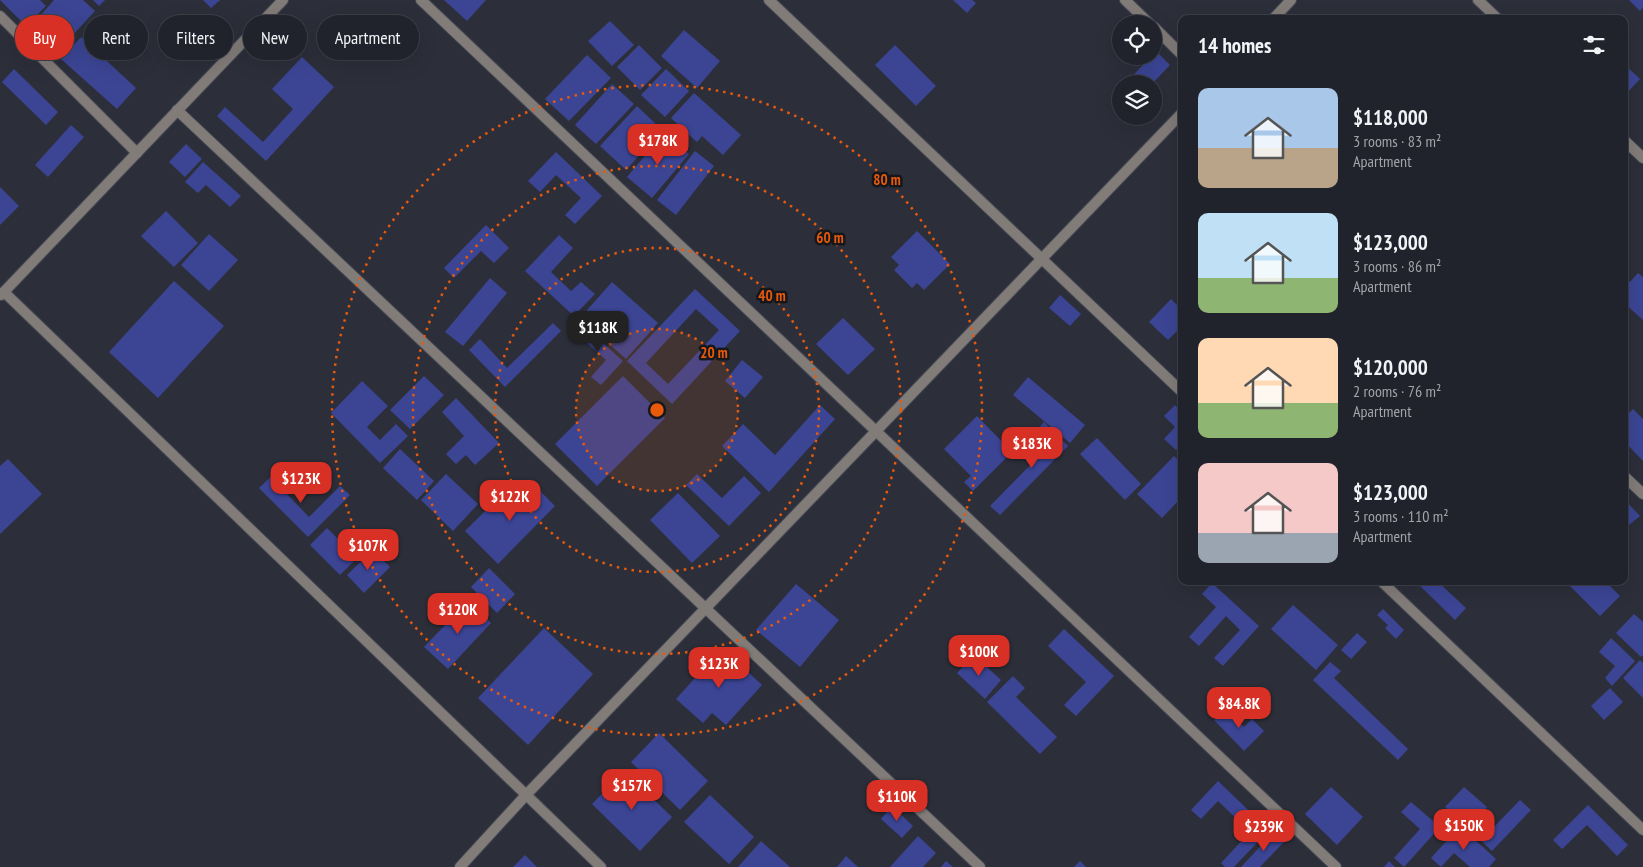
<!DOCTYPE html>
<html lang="en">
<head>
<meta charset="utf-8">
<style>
  body { margin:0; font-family:"PT Sans Narrow",sans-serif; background:#292b34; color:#f1f3f6; height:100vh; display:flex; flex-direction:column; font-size:19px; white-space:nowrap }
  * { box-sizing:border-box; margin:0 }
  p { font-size:16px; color:#a2a4a9 }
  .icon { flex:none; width:28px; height:28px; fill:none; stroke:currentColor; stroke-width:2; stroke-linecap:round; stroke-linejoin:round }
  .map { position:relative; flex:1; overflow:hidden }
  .side { position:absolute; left:1178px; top:15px; width:450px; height:570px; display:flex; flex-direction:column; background:#21232c; border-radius:10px; box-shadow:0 5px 20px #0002,0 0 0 1px #3e4048 }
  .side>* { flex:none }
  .banner { position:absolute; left:15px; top:15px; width:475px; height:45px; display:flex; gap:10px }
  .controls { position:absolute; left:1112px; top:15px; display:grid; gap:10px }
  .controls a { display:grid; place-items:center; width:50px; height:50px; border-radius:50%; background:#21232c; box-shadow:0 5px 20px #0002,0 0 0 1px #3e4048; font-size:25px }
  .price { position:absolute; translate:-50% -42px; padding:0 11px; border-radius:10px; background:#d93025; color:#fff; font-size:16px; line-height:32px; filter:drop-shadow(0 1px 2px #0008) }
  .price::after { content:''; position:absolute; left:50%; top:30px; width:15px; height:11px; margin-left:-8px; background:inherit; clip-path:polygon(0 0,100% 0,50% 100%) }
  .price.selected { background:#222; color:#fff }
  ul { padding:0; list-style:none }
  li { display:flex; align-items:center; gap:15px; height:125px; padding:0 20px }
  li span { display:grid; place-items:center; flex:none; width:140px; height:100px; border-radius:10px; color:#555 }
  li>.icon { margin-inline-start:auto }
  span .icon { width:60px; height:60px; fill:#fffc; stroke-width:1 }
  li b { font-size:21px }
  h2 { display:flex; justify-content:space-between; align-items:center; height:60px; padding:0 20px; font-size:21px }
  .tag { padding:0 18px; border-radius:22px; background:#21232c; box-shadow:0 5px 20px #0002,0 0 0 1px #3e4048; font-size:18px; line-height:45px }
  .tag.selected { background:#d93025; color:#fff }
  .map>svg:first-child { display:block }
  .building { fill:#3b4594; fill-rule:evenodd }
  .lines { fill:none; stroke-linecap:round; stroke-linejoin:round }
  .street-casing { stroke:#474a55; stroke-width:12 }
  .street { stroke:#827c79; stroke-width:10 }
  .ring { fill:none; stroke:#e8590c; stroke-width:2.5; stroke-dasharray:2.5 5 }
  .centre { fill:#e8590c; stroke:#16171c; stroke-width:2.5 }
  .ring-label { font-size:15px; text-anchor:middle; font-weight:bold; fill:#e8590c; stroke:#16171c; stroke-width:5; stroke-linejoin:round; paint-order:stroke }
</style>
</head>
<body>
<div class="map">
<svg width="1643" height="867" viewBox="0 0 1643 867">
  <rect width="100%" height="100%" fill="#2c2f3a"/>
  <g class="building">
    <path d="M0,0h40l6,6 -20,20z"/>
    <path d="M54,0h29l12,11 -36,39 -27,-25z"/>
    <path d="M93,0h12l-6,6z"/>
    <path d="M203,0h17l-9,8z"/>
    <path d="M444,0h42l-19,21z"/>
    <path d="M953,0h19l4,3 -9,10z"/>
    <path d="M1629,0h14v7l-3,4z"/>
    <path d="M610,21l24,24 -22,21 -24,-25z"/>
    <path d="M684,30l36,31 -23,27 -36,-32z"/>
    <path d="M81,37l55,51 -19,21 -56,-50z"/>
    <path d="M639,45l23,23 -22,22 -23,-23z"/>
    <path d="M895,45l41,41 -20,20 -41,-41z"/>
    <path d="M1156,51l14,14 -18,19h-27z"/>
    <path d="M587,55l24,23 -42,43 -24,-22z"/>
    <path d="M302,57l32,30 -68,74 -49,-45 8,-9 38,35 30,-33 -21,-20z"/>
    <path d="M1624,64l16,15 -16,17z"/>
    <path d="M14,69l44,43 -12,13 -44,-43z"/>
    <path d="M666,69l23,22 -24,26 -24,-22z"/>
    <path d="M612,84l22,20 -38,40 -21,-19z"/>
    <path d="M1121,88v16l-8,-8z"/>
    <path d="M694,93l47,42 -18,20 -21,-19 -5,6 -26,-24z"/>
    <path d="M637,106l25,24 -36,40 -26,-24z"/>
    <path d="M71,125l13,12 -36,40 -13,-12z"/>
    <path d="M664,133l25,21 -37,44 -25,-21z"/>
    <path d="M186,144l16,15 -17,18 -16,-15z"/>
    <path d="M695,151l19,15 -38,49 -19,-15z"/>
    <path d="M556,152l46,44 -27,28 -10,-9 16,-17 -25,-23 -16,17 -12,-11z"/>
    <path d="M203,162l38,34 -11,11 -24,-22 -8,8 -13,-11z"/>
    <path d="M0,187l19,19 -19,19z"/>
    <path d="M166,211l32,32 -24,24 -33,-31z"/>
    <path d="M486,225l23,23 -15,15 -13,-12 -27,27 -10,-10z"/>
    <path d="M917,231l33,33 -26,26 -7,-7 -5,5 -18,-18 5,-5 -8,-8z"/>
    <path d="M209,234l29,26 -29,31 -28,-26z"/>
    <path d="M559,235l14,13 -22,24 20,19 10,-9 14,12 -21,22 -49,-45z"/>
    <path d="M1638,273l5,4v43l-19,-17v-26l6,5z"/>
    <path d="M490,278l17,15 -44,53 -18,-14z"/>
    <path d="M174,281l50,45 -66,72 -49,-46z"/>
    <path d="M612,282l46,41 -32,36 -46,-41z"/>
    <path d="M695,289l45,42 -68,73 -45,-43zM696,309l23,21 -51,54 -22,-21z"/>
    <path d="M1060,295l21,19 -11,12 -21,-18z"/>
    <path d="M1171,299l10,10v18l-13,13 -19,-18z"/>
    <path d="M843,318l32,31 -27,26 -32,-31z"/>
    <path d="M576,319l47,42 -22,24 -10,-8 15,-17 -37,-33z"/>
    <path d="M553,323l8,8 -56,56 -36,-37 11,-11 27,29z"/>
    <path d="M742,360l21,17 -18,21 -20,-17z"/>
    <path d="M424,376l20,19 -34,34 -20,-19z"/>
    <path d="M623,376l42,42 -68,68 -42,-42z"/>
    <path d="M1028,377l57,48 -15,18 -57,-48z"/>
    <path d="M362,381l26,25 -21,21 13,13 16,-16 12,12 -28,27 -49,-50z"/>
    <path d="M456,398l43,45 -24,22 -9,-10 -10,9 -10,-10 18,-18 -22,-24z"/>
    <path d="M820,405l15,14 -66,73 -47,-46 21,-22 32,31z"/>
    <path d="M1175,405l6,7v33l-5,5 -12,-11 11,-12 -11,-11z"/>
    <path d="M1633,409l10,10v42l-19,-20v-23z"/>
    <path d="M977,416l35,36 -39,39 -9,-9 7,-6 -27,-27z"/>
    <path d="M1044,422l24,24 -68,69 -10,-9 59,-60 -14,-14z"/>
    <path d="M1097,438l44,46 -16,16 -45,-46z"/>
    <path d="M400,449l34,32 -17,19 -34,-32z"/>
    <path d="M1174,456l7,7v35l-19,20 -25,-24z"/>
    <path d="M8,459l34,35 -42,40v-68z"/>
    <path d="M280,468l7,8 -9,9 31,32 31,-31 10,9 -42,42 -49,-49z"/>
    <path d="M446,474l32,30 -25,27 -32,-31z"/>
    <path d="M697,474l25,24 22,-22 17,17 -32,33 -43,-41z"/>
    <path d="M532,483l23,23 -57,58 -33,-33 26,-26 5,5 22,-22 4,5z"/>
    <path d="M678,493l42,43 -28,27 -42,-43z"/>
    <path d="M1624,499l16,17 -11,9 -5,-5z"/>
    <path d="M327,528l30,30 -17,17 -30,-30z"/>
    <path d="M373,550l17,17 -26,26 -17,-18z"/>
    <path d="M489,568l26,26 -18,19 -26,-26z"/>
    <path d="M1415,581h22l29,27 -11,12z"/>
    <path d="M1565,581h40l15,15 -20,20z"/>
    <path d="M1212,583l47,43 -36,40 -9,-8 26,-28 -14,-14 -27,30 -10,-9 27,-30 -14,-13z"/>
    <path d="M796,584l43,36 -39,47 -44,-37z"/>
    <path d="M468,601l23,22 -43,46 -24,-22z"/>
    <path d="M1293,605l45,40 -22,25 -45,-41z"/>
    <path d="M1383,609l21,21 -8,9 -11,-11 3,-3 -11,-10z"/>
    <path d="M1634,614l9,8v33l-2,2 -25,-24z"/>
    <path d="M544,628l49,46 -65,71 -50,-47z"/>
    <path d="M1064,629l50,47 -38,40 -12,-11 22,-23 -38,-36z"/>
    <path d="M1357,633l10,9 -16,17 -10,-9z"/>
    <path d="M1611,638l24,23 -23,25 -7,-8 10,-12 -16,-14z"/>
    <path d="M722,648l40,37 -36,40 -14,-12 -9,10 -27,-24z"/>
    <path d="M974,655l27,25 -16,19 -28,-26z"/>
    <path d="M1640,660l3,3v35l-20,-20z"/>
    <path d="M1330,662l11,9 -7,7 74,71 -10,11 -85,-80z"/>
    <path d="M1013,676l12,12 -9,9 41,40 -17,17 -53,-52z"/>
    <path d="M1610,688l13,14 -19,18 -13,-14z"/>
    <path d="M1225,708l19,19 8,-8 12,12 -20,20 -30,-31z"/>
    <path d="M659,733l49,48 -28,29 -49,-48z"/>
    <path d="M624,771l48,46 -32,34 -48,-47z"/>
    <path d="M1218,781l51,49 -35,37h-9l-4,-4 29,-31 -32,-31 -17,18 -10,-9z"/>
    <path d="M1331,787l32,30 -26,28 -32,-31z"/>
    <path d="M1464,787l23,20 -18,21 -24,-21z"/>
    <path d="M710,795l44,42 -25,27 -45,-42z"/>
    <path d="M1520,800l11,10 -39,41 -20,-19 12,-12 9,8z"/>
    <path d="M1411,802l29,25 -36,40 -10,-9 26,-29 -19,-17z"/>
    <path d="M1588,805l40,40 -11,11 -30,-31 -25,24 -9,-9z"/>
    <path d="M892,806l21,20 -11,12 -21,-19z"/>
    <path d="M1460,826l36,33 -7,8h-19l-16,-14 -13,14 -10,-9z"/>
    <path d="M1274,832l10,10 -24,25h-19z"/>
    <path d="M918,836l18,17 -13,14h-33z"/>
    <path d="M761,841l29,26h-52z"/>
    <path d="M525,855l12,12h-24z"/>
    <path d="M846,856l12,11h-21z"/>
    <path d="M946,861l7,6h-12z"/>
    <path d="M1080,861l6,6h-12z"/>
    <path d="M1389,861l6,6h-11z"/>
  </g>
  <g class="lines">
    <defs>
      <g id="street">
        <path d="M421,0l915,867"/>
        <path d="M769,0l412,391"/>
        <path d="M1125,0l25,24"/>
        <path d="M1478,0l20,19"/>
        <path d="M0,16l137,137"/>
        <path d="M1273,19l18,-19"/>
        <path d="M1154,27l27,27"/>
        <path d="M177,110l803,757"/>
        <path d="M1624,140l19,18"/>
        <path d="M4,292l597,575"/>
        <path d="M1,295l282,-295"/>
        <path d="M1624,476l19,18"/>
        <path d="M1381,581l262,249"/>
        <path d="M460,867l66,-72 655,-681"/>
      </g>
    </defs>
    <use href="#street" class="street-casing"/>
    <use href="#street" class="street"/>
  </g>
  <circle cx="657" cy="410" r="81" fill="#e8590c" fill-opacity=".12"/>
  <g class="ring">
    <circle cx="657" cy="410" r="81"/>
    <circle cx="657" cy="410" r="162"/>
    <circle cx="657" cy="410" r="244"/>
    <circle cx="657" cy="410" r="325"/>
  </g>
  <circle cx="657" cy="410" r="8" class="centre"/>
  <g class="ring-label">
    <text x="887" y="185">80 m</text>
    <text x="830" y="243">60 m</text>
    <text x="772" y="301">40 m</text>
    <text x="714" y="358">20 m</text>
  </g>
</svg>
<div class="controls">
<a><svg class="icon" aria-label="locate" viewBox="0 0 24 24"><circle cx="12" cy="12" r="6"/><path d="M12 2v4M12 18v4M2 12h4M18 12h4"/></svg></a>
<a><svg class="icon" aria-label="layers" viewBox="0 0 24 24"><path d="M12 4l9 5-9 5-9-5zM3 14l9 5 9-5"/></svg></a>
</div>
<b class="price" style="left:658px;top:166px">$178K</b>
<b class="price selected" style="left:598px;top:353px">$118K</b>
<b class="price" style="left:1032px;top:469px">$183K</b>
<b class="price" style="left:301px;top:504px">$123K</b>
<b class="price" style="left:510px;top:522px">$122K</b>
<b class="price" style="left:368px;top:571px">$107K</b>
<b class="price" style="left:458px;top:635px">$120K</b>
<b class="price" style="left:979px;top:677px">$100K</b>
<b class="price" style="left:719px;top:689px">$123K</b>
<b class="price" style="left:1239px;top:729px">$84.8K</b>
<b class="price" style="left:632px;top:811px">$157K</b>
<b class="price" style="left:897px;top:822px">$110K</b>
<b class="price" style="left:1464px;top:851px">$150K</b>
<b class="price" style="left:1264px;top:852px">$239K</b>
<div class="banner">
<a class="tag selected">Buy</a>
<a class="tag">Rent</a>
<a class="tag">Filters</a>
<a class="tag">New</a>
<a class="tag">Apartment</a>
</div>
<section class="side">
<h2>14 homes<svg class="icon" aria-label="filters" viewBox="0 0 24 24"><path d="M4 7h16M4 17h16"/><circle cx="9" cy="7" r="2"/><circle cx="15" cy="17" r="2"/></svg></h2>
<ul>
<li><span style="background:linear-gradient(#a9c7e8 60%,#b9a48a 0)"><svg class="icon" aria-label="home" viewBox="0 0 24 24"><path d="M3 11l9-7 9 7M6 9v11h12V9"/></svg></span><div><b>$118,000</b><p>3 rooms · 83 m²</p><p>Apartment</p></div></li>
<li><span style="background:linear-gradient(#bfe0f5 65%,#8fb573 0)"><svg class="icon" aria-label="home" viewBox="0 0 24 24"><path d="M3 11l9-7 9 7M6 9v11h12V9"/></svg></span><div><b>$123,000</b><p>3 rooms · 86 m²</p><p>Apartment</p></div></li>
<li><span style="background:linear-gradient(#ffd9b3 65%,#8fb573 0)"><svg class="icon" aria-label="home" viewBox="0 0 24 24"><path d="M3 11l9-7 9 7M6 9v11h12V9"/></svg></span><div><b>$120,000</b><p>2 rooms · 76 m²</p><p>Apartment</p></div></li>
<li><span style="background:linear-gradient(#f6c9c9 70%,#9aa5b1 0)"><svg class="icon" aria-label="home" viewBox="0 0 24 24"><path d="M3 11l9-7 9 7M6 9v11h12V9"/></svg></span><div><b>$123,000</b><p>3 rooms · 110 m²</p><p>Apartment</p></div></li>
</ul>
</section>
</div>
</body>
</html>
